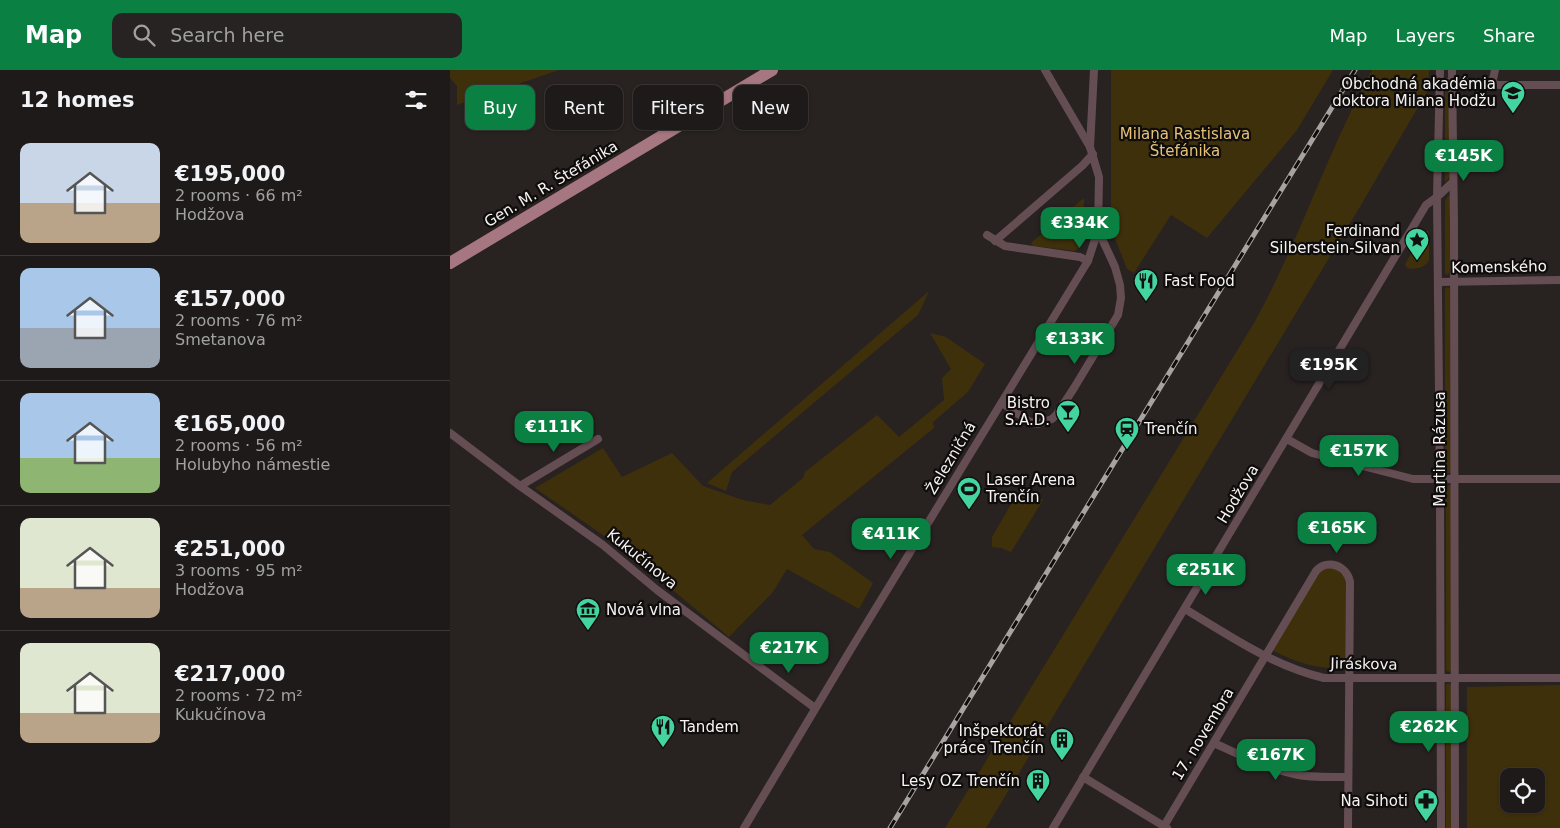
<!DOCTYPE html>
<html lang="en">
<head>
<meta charset="utf-8">
<style>
  body { margin:0; font-family:"DejaVu Sans",sans-serif; background:#262322; color:#f1f3f6; height:100vh; display:flex; flex-direction:column; font-size:19px; white-space:nowrap }
  * { box-sizing:border-box; margin:0 }
  p { font-size:16px; color:#a1a1a2 }
  .icon { flex:none; width:28px; height:28px; fill:none; stroke:currentColor; stroke-width:2; stroke-linecap:round; stroke-linejoin:round }
  .map { position:relative; flex:1; overflow:hidden }
  .sheet { display:flex; flex-direction:column; background:#1e1a19; width:450px }
  .sheet>* { flex:none }
  .guide { position:absolute; left:15px; top:15px; width:475px; height:45px; display:flex; gap:10px }
  .tools { position:absolute; left:1050px; top:698px; display:grid; gap:10px }
  .tools a { display:grid; place-items:center; width:45px; height:45px; border-radius:10px; background:#1e1a19; box-shadow:0 1px 4px #0004,0 0 0 1px #3c3838; font-size:25px }
  .price { position:absolute; translate:-50% -42px; padding:0 11px; border-radius:10px; background:#0b8043; color:#fff; font-size:16px; line-height:32px; filter:drop-shadow(0 1px 2px #0008) }
  .price::after { content:''; position:absolute; left:50%; top:30px; width:15px; height:11px; margin-left:-8px; background:inherit; clip-path:polygon(0 0,100% 0,50% 100%) }
  .price.on { background:#222; color:#fff }
  ul { padding:0; list-style:none }
  li { display:flex; align-items:center; gap:15px; height:125px; padding:0 20px }
  li+li { border-top:1px solid #3c3838 }
  li span { display:grid; place-items:center; flex:none; width:140px; height:100px; border-radius:10px; color:#555 }
  li>.icon { margin-inline-start:auto }
  span .icon { width:60px; height:60px; fill:#fffc; stroke-width:1 }
  li b { font-size:21px }
  h2 { display:flex; justify-content:space-between; align-items:center; height:60px; padding:0 20px; font-size:21px }
  .pill { padding:0 18px; border-radius:10px; background:#1e1a19; box-shadow:0 1px 4px #0004,0 0 0 1px #3c3838; font-size:18px; line-height:45px }
  .pill.on { background:#0b8043; color:#fff }
  header { display:flex; align-items:center; gap:30px; box-sizing:border-box; height:70px; padding:0 25px; background:#0b8043; color:#fff }
  header strong { font-size:24px }
  nav { display:flex; gap:28px; margin-inline-start:auto; font-size:18px }
  .search { width:350px; height:45px; background:#262322; display:flex; align-items:center; gap:12px; box-sizing:border-box; padding:0 18px; border-radius:10px; color:#a1a1a2; font-size:19px }
  main { display:flex; flex:1; min-height:0 }
  .map>svg:first-child { display:block }
  .green { fill:#3f300c; fill-rule:evenodd }
  .lines { fill:none; stroke-linecap:round; stroke-linejoin:round }
  .street { stroke:#654e53; stroke-width:8 }
  .primary { stroke:#a67681; stroke-width:12 }
  .rail-casing { stroke:#a7a3a2; stroke-width:5 }
  .rail { stroke:#0f0c0c; stroke-width:3; stroke-dasharray:9; stroke-linecap:butt }
  .labels { text-anchor:middle; stroke-width:4.5; stroke-linejoin:round; paint-order:stroke }
  .poi-label { font-size:15px; fill:#f7f3f2; stroke:#0f0c0c; text-anchor:end }
  .park-label { font-size:15px; fill:#e6c277; stroke:#0f0c0c }
  .street-label { font-size:15px; fill:#f7f3f2; stroke:#0f0c0c }
</style>
</head>
<body>
<header>
<strong>Map</strong>
<div class="search"><svg class="icon" aria-label="search" viewBox="0 0 24 24"><circle cx="10" cy="10" r="6"/><path d="M15 15l6 6"/></svg>Search here</div>
<nav><a>Map</a><a>Layers</a><a>Share</a></nav>
</header>
<main>
<section class="sheet">
<h2>12 homes<svg class="icon" aria-label="filters" viewBox="0 0 24 24"><path d="M4 7h16M4 17h16"/><circle cx="9" cy="7" r="2"/><circle cx="15" cy="17" r="2"/></svg></h2>
<ul>
<li><span style="background:linear-gradient(#c9d6e8 60%,#b9a48a 0)"><svg class="icon" aria-label="home" viewBox="0 0 24 24"><path d="M3 11l9-7 9 7M6 9v11h12V9"/></svg></span><div><b>€195,000</b><p>2 rooms · 66 m²</p><p>Hodžova</p></div></li>
<li><span style="background:linear-gradient(#a9c7e8 60%,#9aa5b1 0)"><svg class="icon" aria-label="home" viewBox="0 0 24 24"><path d="M3 11l9-7 9 7M6 9v11h12V9"/></svg></span><div><b>€157,000</b><p>2 rooms · 76 m²</p><p>Smetanova</p></div></li>
<li><span style="background:linear-gradient(#a9c7e8 65%,#8fb573 0)"><svg class="icon" aria-label="home" viewBox="0 0 24 24"><path d="M3 11l9-7 9 7M6 9v11h12V9"/></svg></span><div><b>€165,000</b><p>2 rooms · 56 m²</p><p>Holubyho námestie</p></div></li>
<li><span style="background:linear-gradient(#dfe7d0 70%,#b9a48a 0)"><svg class="icon" aria-label="home" viewBox="0 0 24 24"><path d="M3 11l9-7 9 7M6 9v11h12V9"/></svg></span><div><b>€251,000</b><p>3 rooms · 95 m²</p><p>Hodžova</p></div></li>
<li><span style="background:linear-gradient(#dfe7d0 70%,#b9a48a 0)"><svg class="icon" aria-label="home" viewBox="0 0 24 24"><path d="M3 11l9-7 9 7M6 9v11h12V9"/></svg></span><div><b>€217,000</b><p>2 rooms · 72 m²</p><p>Kukučínova</p></div></li>
</ul>
</section>
<div class="map">
<svg width="1110" height="758" viewBox="0 0 1110 758">
  <rect width="100%" height="100%" fill="#282221"/>
  <g class="green">
    <path d="M0,0h109l-102,35v-19l-7,-8z"/>
    <path d="M661,0h222l-36,60 -90,108 -36,-23 -37,58 -7,-4 -16,-41z"/>
    <path d="M922,0h57l-1,20 -67,115 -375,623h-41l309,-505c45,-81 73,-171 118,-253z"/>
    <path d="M995,19l5,1v86l-5,7z"/>
    <path d="M998,126h2v77l-3,2 -2,-2v-72z"/>
    <path d="M634,128l-2,47 -7,6 -42,-5 -2,-3z"/>
    <path d="M974,161h4l1,2v27c-4,8 -14,10 -22,8l-2,-4z"/>
    <path d="M998,217l2,2 1,182 -3,3 -3,-2v-183z"/>
    <path d="M479,221l-11,24 -186,157 -6,19 -19,-8z"/>
    <path d="M480,263l16,4 39,27 -17,28 -35,30 1,6 -132,107 12,14 16,3 43,31 -14,26 -72,-40 -14,23 -44,45 -91,-76 1,-1 -104,-72 68,-40 19,29 50,-24 31,33 40,14 27,5 33,-27 2,-6 72,-57 22,22 45,-37 -2,-22 9,-9z"/>
    <path d="M999,415l2,2v184l-2,1 -3,-2v-183z"/>
    <path d="M571,417l22,13 -32,52 -10,-4 -9,-1v-10z"/>
    <path d="M879,498c9,0 15,5 17,14v87c-27,0 -50,-6 -74,-19l43,-72 6,-7z"/>
    <path d="M998,613l3,2 1,143h-6v-143z"/>
    <path d="M1110,615v143h-93v-141zM1086,706v28h-27v-28z"/>
  </g>
  <g class="lines">
    <g class="street">
      <path d="M990,0l-3,127 3,295 1,336"/>
      <path d="M1002,0l2,152 1,606"/>
      <path d="M990,12h30l29,3h61"/>
      <path d="M1042,14l3,-14"/>
      <path d="M640,77l4,-77"/>
      <path d="M537,165l18,11 75,11 8,4"/>
      <path d="M545,171l87,-75 11,-12"/>
      <path d="M989,212l121,-2"/>
      <path d="M552,333l28,19 8,2 14,-5 5,-5 17,-26 44,-73 3,-17 -1,-13 -5,-18 -17,-37"/>
      <path d="M0,363l70,53 83,59 54,45 158,118"/>
      <path d="M837,369l25,14 101,26h147"/>
      <path d="M70,416l78,-47"/>
      <path d="M735,539c45,27 88,57 139,69h236"/>
      <path d="M764,673c26,12 51,25 80,31 17,4 36,3 54,3"/>
      <path d="M633,707l84,51"/>
      <path d="M714,756l152,-255c12,-13 31,-5 34,11l-2,246"/>
      <path d="M294,758l107,-179 237,-388 10,-31 1,-53 -9,-30 -45,-77"/>
      <path d="M603,758l373,-623 11,-8 16,-15"/>
    </g>
    <path class="primary" d="M0,193l322,-193"/>
    <defs>
      <path id="rail" d="M440,758l465,-758"/>
    </defs>
    <use href="#rail" class="rail-casing"/>
    <use href="#rail" class="rail"/>
  </g>
  <defs>
    <symbol id="school-pin" viewBox="-11 -11 22 30"><path d="M0 17L-7.5 6A9.5 9.5 0 1 1 7.5 6Z" fill="#43d4a0" stroke="#0f0c0c"/><path d="M0-5L7-2L0 1L-7-2ZM-4 1L0 2.5L4 1V4Q0 6-4 4Z" fill="#111"/></symbol>
    <symbol id="sight-pin" viewBox="-11 -11 22 30"><path d="M0 17L-7.5 6A9.5 9.5 0 1 1 7.5 6Z" fill="#43d4a0" stroke="#0f0c0c"/><path d="M0-6L1.8-2.2L6-1.7L2.9 1.2L3.7 5.4L0 3.3L-3.7 5.4L-2.9 1.2L-6-1.7L-1.8-2.2Z" fill="#111"/></symbol>
    <symbol id="restaurant-pin" viewBox="-11 -11 22 30"><path d="M0 17L-7.5 6A9.5 9.5 0 1 1 7.5 6Z" fill="#43d4a0" stroke="#0f0c0c"/><path d="M-5-6h1v4h1v-4h1v4h1v-4h1v5L-1.5 .5V6h-2V.5L-5-1ZM5-6V6H3V1.5H1.5Q1.5-4 5-6Z" fill="#111"/></symbol>
    <symbol id="bar-pin" viewBox="-11 -11 22 30"><path d="M0 17L-7.5 6A9.5 9.5 0 1 1 7.5 6Z" fill="#43d4a0" stroke="#0f0c0c"/><path d="M-6-5H6L.8 .8V4.5H3.5V6h-7V4.5H-.8V.8Z" fill="#111"/></symbol>
    <symbol id="station-pin" viewBox="-11 -11 22 30"><path d="M0 17L-7.5 6A9.5 9.5 0 1 1 7.5 6Z" fill="#43d4a0" stroke="#0f0c0c"/><path d="M-3-6H3Q5-6 5-4V2Q5 4 3 4L4.5 6H3L1.5 4h-3L-3 6H-4.5L-3 4Q-5 4-5 2V-4Q-5-6-3-6ZM-3.5-4v3h7v-3ZM-3.5 1v1.5H-2V1ZM2 1v1.5H3.5V1Z" fill="#111"/></symbol>
    <symbol id="stadium-pin" viewBox="-11 -11 22 30"><path d="M0 17L-7.5 6A9.5 9.5 0 1 1 7.5 6Z" fill="#43d4a0" stroke="#0f0c0c"/><path d="M0-5a6.5 5 0 1 0 0 10a6.5 5 0 1 0 0-10ZM-3.5-1.8h7v3.6h-7Z" fill="#111"/></symbol>
    <symbol id="museum-pin" viewBox="-11 -11 22 30"><path d="M0 17L-7.5 6A9.5 9.5 0 1 1 7.5 6Z" fill="#43d4a0" stroke="#0f0c0c"/><path d="M0-6L6-3V-2H-6V-3ZM-5-1h2V3h-2ZM-1-1h2V3h-2ZM3-1h2V3H3ZM-6 4H6V6H-6Z" fill="#111"/></symbol>
    <symbol id="building-pin" viewBox="-11 -11 22 30"><path d="M0 17L-7.5 6A9.5 9.5 0 1 1 7.5 6Z" fill="#43d4a0" stroke="#0f0c0c"/><path d="M-4-6H4V6H1V3H-1V6H-4ZM-2.5-4.3h1.7v1.8h-1.7ZM.8-4.3h1.7v1.8H.8ZM-2.5-1h1.7V.8h-1.7ZM.8-1h1.7V.8H.8Z" fill="#111"/></symbol>
    <symbol id="pharmacy-pin" viewBox="-11 -11 22 30"><path d="M0 17L-7.5 6A9.5 9.5 0 1 1 7.5 6Z" fill="#43d4a0" stroke="#0f0c0c"/><path d="M-2-6h4v4h4v4h-4v4h-4v-4h-4v-4h4Z" fill="#111"/></symbol>
  </defs>
  <g fill-rule="evenodd">
    <use href="#school-pin" x="1049" y="9" width="28" height="38"/>
    <use href="#sight-pin" x="953" y="156" width="28" height="38"/>
    <use href="#restaurant-pin" x="682" y="197" width="28" height="38"/>
    <use href="#bar-pin" x="604" y="328" width="28" height="38"/>
    <use href="#station-pin" x="663" y="345" width="28" height="38"/>
    <use href="#stadium-pin" x="505" y="405" width="28" height="38"/>
    <use href="#museum-pin" x="124" y="526" width="28" height="38"/>
    <use href="#restaurant-pin" x="199" y="643" width="28" height="38"/>
    <use href="#building-pin" x="598" y="656" width="28" height="38"/>
    <use href="#building-pin" x="574" y="697" width="28" height="38"/>
    <use href="#pharmacy-pin" x="962" y="717" width="28" height="38"/>
  </g>
  <g class="labels">
    <g class="poi-label">
      <text x="1046" y="19">Obchodná akadémia<tspan x="1046" dy="17">doktora Milana Hodžu</tspan></text>
      <text x="950" y="166">Ferdinand<tspan x="950" dy="17">Silberstein-Silvan</tspan></text>
      <text x="714" y="216" text-anchor="start">Fast Food</text>
      <text x="600" y="338">Bistro<tspan x="600" dy="17">S.A.D.</tspan></text>
      <text x="694" y="364" text-anchor="start">Trenčín</text>
      <text x="536" y="415" text-anchor="start">Laser Arena<tspan x="536" dy="17">Trenčín</tspan></text>
      <text x="156" y="545" text-anchor="start">Nová vlna</text>
      <text x="230" y="662" text-anchor="start">Tandem</text>
      <text x="594" y="666">Inšpektorát<tspan x="594" dy="17">práce Trenčín</tspan></text>
      <text x="570" y="716">Lesy OZ Trenčín</text>
      <text x="958" y="736">Na Sihoti</text>
    </g>
    <g class="park-label">
      <text x="735" y="69">Milana Rastislava<tspan x="735" dy="17">Štefánika</tspan></text>
    </g>
    <g class="street-label">
      <text transform="translate(101 114) rotate(-31)" y="5">Gen. M. R. Štefánika</text>
      <text transform="translate(1049 197) rotate(-1)" y="5">Komenského</text>
      <text transform="translate(990 379) rotate(-90)" y="5">Martina Rázusa</text>
      <text transform="translate(501 388) rotate(-59)" y="5">Železničná</text>
      <text transform="translate(788 424) rotate(-59)" y="5">Hodžova</text>
      <text transform="translate(192 489) rotate(39)" y="5">Kukučínova</text>
      <text transform="translate(914 594) rotate(1)" y="5">Jiráskova</text>
      <text transform="translate(753 664) rotate(-59)" y="5">17. novembra</text>
    </g>
  </g>
</svg>
<div class="tools">
<a><svg class="icon" aria-label="locate" viewBox="0 0 24 24"><circle cx="12" cy="12" r="6"/><path d="M12 2v4M12 18v4M2 12h4M18 12h4"/></svg></a>
</div>
<b class="price" style="left:1014px;top:112px">€145K</b>
<b class="price" style="left:630px;top:179px">€334K</b>
<b class="price" style="left:625px;top:295px">€133K</b>
<b class="price on" style="left:879px;top:321px">€195K</b>
<b class="price" style="left:104px;top:383px">€111K</b>
<b class="price" style="left:909px;top:407px">€157K</b>
<b class="price" style="left:887px;top:484px">€165K</b>
<b class="price" style="left:441px;top:490px">€411K</b>
<b class="price" style="left:756px;top:526px">€251K</b>
<b class="price" style="left:339px;top:604px">€217K</b>
<b class="price" style="left:979px;top:683px">€262K</b>
<b class="price" style="left:826px;top:711px">€167K</b>
<div class="guide">
<a class="pill on">Buy</a>
<a class="pill">Rent</a>
<a class="pill">Filters</a>
<a class="pill">New</a>
</div>
</div>
</main>
</body>
</html>
